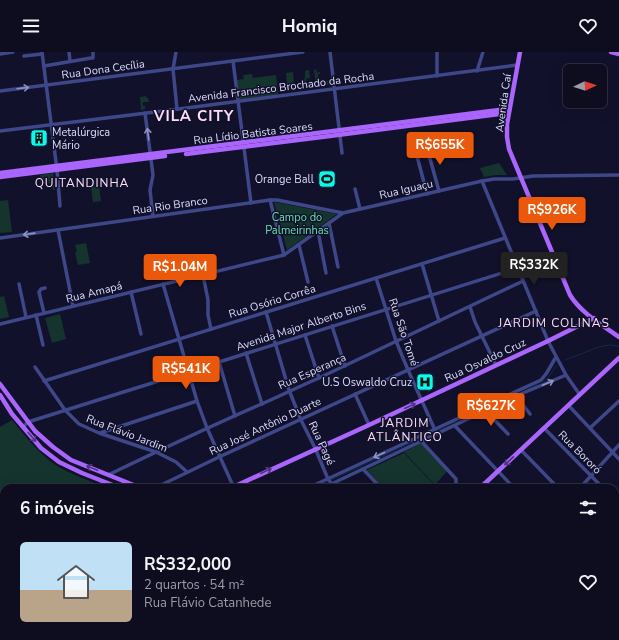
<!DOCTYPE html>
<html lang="pt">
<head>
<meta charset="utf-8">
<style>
  body { margin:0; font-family:"Nunito Sans",sans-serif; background:#1c1b2d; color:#f1f3f6; height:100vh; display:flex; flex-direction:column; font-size:15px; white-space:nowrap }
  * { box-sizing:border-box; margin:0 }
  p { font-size:13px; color:#9b9ca5 }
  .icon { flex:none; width:22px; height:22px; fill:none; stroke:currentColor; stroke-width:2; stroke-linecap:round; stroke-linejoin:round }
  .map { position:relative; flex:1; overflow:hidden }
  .details { position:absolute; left:0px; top:432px; width:619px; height:156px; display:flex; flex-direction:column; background:#0e0d20; border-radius:12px 12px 0 0; box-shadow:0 4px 16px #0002,0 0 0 1px #2e2d3e }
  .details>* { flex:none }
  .needle { width:26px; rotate:86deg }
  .buttons { position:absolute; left:563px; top:12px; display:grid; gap:8px }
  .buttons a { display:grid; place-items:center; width:44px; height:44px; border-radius:6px; background:#0e0d20; box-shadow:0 4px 16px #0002,0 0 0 1px #2e2d3e; font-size:20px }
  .price { position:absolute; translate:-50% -34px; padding:0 9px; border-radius:4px; background:#ea580c; color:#fff; font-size:13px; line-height:26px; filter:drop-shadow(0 1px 2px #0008) }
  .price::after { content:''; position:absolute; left:50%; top:24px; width:12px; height:9px; margin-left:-6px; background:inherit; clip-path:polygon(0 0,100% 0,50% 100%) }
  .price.current { background:#222; color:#fff }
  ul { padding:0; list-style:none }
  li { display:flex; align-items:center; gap:12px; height:100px; padding:0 20px }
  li+li { border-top:1px solid #2e2d3e }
  li span { display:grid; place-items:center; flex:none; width:112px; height:80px; border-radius:6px; color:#555 }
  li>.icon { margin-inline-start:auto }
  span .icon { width:48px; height:48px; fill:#fffc; stroke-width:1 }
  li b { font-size:17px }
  h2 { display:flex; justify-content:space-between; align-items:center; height:48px; padding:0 20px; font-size:17px }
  header { display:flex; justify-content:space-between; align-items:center; height:52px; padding:0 20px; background:#0e0d20; font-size:18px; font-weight:700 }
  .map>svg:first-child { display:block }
  .green { fill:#15342e }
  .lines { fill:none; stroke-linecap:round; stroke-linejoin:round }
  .stream { stroke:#0c2c49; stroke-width:1 }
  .minor { stroke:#3e4788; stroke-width:3.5 }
  .major { stroke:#aa65fc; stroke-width:4.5 }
  .oneway { stroke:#8d92c3 }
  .oneway2 { stroke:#4f337f }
  .labels { text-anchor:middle; stroke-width:3; stroke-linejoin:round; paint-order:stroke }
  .street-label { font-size:11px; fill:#dcddfe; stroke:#12112b }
  .poi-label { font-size:11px; fill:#dcddfe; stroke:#12112b; text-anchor:end }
  .park-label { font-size:11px; fill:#67dfad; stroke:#12112b }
  .neighbourhood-label { font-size:12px; letter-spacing:1px; fill:#fedef8; stroke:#12112b }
  .district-label { font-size:15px; font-weight:bold; letter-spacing:1px; fill:#fedef8; stroke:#12112b }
</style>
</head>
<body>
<header><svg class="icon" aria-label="menu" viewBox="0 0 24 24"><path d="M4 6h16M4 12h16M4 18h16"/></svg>Homiq<svg class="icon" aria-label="heart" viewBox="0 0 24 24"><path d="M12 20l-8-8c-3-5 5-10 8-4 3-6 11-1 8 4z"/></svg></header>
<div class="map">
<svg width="619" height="588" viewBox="0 0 619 588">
  <rect width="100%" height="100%" fill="#12112b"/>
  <g class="green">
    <path d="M316,17l1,4 3,-1v2h-2l1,8 12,-2v4l-15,3 -2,-17z"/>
    <path d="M309,18l1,8 -4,1v8h-3l-1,-7 3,-1v-8z"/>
    <path d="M293,20l1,13h-7l-1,-12z"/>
    <path d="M252,22l1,4 23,-3 2,19 -2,2 -38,5 -1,-12 1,-2 -1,-7 7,-1 -1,-4z"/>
    <path d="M146,44l1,2h1l1,4h-6v4h2v3l-4,1 -1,-13z"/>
    <path d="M499,111l8,12h-11l-12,2 -4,-9z"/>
    <path d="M333,119l3,11 -16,4 -2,-11z"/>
    <path d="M53,121l2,17h-2l-1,-7 -12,1v-9z"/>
    <path d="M99,134l2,15 -8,1 -2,-15z"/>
    <path d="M8,148l4,32 -12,1v-32z"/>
    <path d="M274,150l63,12 -50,36z"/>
    <path d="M86,191l4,20 -12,2 -3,-13h2l-2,-7z"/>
    <path d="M4,244l5,21 -9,2v-22z"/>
    <path d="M60,262l6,25 -14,4 -7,-25z"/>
    <path d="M12,368c13,16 27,34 45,46 15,9 34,15 50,22h-103v148h361l3,4h-368v-213z"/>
    <path d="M421,391l26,28 -12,14 -31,-33z"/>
    <path d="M404,401l33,35h-54l-16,-18z"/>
  </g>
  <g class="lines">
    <g class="stream">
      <path d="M565,308l34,-13 10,-2 10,1"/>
      <path d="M528,337l19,-10 10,-14"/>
      <path d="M314,436l171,-79"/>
      <path d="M0,586l6,-2"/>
    </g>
    <g class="minor">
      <path d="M42,0l15,118 3,36"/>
      <path d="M69,0l1,9"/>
      <path d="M176,0l-3,17 4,40"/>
      <path d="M330,0l12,101"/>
      <path d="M437,0v24"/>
      <path d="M0,2l13,-2"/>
      <path d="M24,4l18,-2"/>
      <path d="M233,9l18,142"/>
      <path d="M44,14l47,-8h2v-6"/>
      <path d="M477,19l6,-19"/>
      <path d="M0,39l303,-39"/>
      <path d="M145,61l8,62 -3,15 3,26"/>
      <path d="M0,79l163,-20 354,-46"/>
      <path d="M482,129l66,160 18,34 14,20"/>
      <path d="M355,137l5,20"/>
      <path d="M427,142l-10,-38v-7l9,-2 1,1 12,43"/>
      <path d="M270,148l14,55"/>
      <path d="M329,171l9,44"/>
      <path d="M58,178l15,76"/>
      <path d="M318,179l8,42"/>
      <path d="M0,186l270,-38h7l66,13 139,-32 12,-2h19l20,-3 86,-1"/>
      <path d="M299,193l9,37"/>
      <path d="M422,212l17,57"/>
      <path d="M203,223l5,25v15l3,14"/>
      <path d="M376,226l20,63 12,29 27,60"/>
      <path d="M19,232l7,33"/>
      <path d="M163,232l34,117 10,27 27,60"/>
      <path d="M131,240l10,42"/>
      <path d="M470,255l5,15 21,43"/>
      <path d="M266,260l23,78 12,30 14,28 13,31 7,9"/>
      <path d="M44,261l-5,-21 2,-3 4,-1"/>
      <path d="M36,263l7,30"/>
      <path d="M0,272l284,-69 59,-42"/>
      <path d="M332,274l13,40"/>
      <path d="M305,283l14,43"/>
      <path d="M246,301l16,51"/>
      <path d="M219,310l16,54"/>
      <path d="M35,315l30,43 14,14 20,9 57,19 20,10 11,10"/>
      <path d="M44,329l461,-143"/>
      <path d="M355,342l14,31"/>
      <path d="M516,344l14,18"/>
      <path d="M569,354l50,53"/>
      <path d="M486,359l22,23"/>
      <path d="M455,374l59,62"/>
      <path d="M23,375l5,-5 490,-154"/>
      <path d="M544,376l59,60"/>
      <path d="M590,376l29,-27"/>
      <path d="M100,381l97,-32"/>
      <path d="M421,389l35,38v4l-4,5"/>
      <path d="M521,398l37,38"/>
      <path d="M363,417l17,18"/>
      <path d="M108,423c50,-24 99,-47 149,-69 21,-9 41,-19 62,-28l204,-97"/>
      <path d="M155,436l64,-31 317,-146"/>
      <path d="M308,436l233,-108 5,-6 10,-17"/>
      <path d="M323,436l193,-92 50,-21"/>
      <path d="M580,436l39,-43"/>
      <path d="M615,449l4,5"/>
      <path d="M615,496l4,4"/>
      <path d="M615,544l4,4"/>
      <path d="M435,584l3,4"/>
      <path d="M478,584l4,4"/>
      <path d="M522,584l4,4"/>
      <path d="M566,584l3,4"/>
      <path d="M608,584l4,4"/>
      <path d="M441,588l3,-4"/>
    </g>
    <g class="major">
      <path d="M520,0l-13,72v13l2,12 61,146c11,18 32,30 49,42"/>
      <path d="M611,0l8,2"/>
      <path d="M186,102l144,-18 169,-22h9"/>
      <path d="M0,121l499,-63 10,1"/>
      <path d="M0,125l165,-21"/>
      <path d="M0,332l35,47 18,16 18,13 70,28"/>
      <path d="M0,343l12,19 29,34 18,14 23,11 38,15"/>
      <path d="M231,436l138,-63 179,-84 46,-23"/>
      <path d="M480,436l139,-130"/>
      <path d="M615,506l4,-3"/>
      <path d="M370,584l3,4"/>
      <path d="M378,584l3,4"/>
      <path d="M515,588l5,-4"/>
    </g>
  </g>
  <defs><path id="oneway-shaft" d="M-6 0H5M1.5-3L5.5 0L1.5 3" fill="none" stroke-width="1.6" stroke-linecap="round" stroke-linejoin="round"/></defs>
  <g class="oneway">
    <use href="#oneway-shaft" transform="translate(23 36) rotate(-7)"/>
    <use href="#oneway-shaft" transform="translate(148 82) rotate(-97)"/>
    <use href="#oneway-shaft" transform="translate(29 182) rotate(172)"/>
    <use href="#oneway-shaft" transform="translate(548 331) rotate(-23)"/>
    <use href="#oneway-shaft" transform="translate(379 403) rotate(155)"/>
  </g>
  <g class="oneway2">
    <use href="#oneway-shaft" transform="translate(410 354) rotate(-25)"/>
    <use href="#oneway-shaft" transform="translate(32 385) rotate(50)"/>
    <use href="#oneway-shaft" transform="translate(509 409) rotate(137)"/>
    <use href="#oneway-shaft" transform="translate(92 416) rotate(-158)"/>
    <use href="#oneway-shaft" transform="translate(266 419) rotate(-25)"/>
  </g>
  <defs>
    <symbol id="building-square" viewBox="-11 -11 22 22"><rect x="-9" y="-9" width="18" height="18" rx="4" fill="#0bfaeb" stroke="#12112b"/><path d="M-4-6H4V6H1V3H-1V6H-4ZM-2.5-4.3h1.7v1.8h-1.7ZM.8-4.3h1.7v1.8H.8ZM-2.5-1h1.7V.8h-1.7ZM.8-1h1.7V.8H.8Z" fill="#111"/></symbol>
    <symbol id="stadium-square" viewBox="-11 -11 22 22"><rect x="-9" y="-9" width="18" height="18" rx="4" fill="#0bfaeb" stroke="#12112b"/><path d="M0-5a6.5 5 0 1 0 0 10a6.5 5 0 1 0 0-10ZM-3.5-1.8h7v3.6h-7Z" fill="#111"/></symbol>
    <symbol id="hospital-square" viewBox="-11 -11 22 22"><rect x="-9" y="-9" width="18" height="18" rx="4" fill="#0bfaeb" stroke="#12112b"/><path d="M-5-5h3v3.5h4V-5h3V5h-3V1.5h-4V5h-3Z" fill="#111"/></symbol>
  </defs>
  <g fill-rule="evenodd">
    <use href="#building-square" x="29" y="76" width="20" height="20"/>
    <use href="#stadium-square" x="317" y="117" width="20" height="20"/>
    <use href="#hospital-square" x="415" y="320" width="20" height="20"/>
  </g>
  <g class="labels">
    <g class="street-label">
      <text transform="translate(103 17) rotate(-8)" y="4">Rua Dona Cecília</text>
      <text transform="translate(281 35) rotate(-7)" y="4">Avenida Francisco Brochado da Rocha</text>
      <text transform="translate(503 51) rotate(-82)" y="4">Avenida Caí</text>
      <text transform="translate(253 81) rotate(-7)" y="4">Rua Lídio Batista Soares</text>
      <text transform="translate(406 137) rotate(-13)" y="4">Rua Iguaçu</text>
      <text transform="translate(170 153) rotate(-8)" y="4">Rua Rio Branco</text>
      <text transform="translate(94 240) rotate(-14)" y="4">Rua Amapá</text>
      <text transform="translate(272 249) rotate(-17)" y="4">Rua Osório Corrêa</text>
      <text transform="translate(301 274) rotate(-18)" y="4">Avenida Major Alberto Bins</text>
      <text transform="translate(404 280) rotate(71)" y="4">Rua São Tomé</text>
      <text transform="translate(485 308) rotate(-25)" y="4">Rua Osvaldo Cruz</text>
      <text transform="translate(312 319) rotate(-24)" y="4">Rua Esperança</text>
      <text transform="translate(265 374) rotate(-25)" y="4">Rua José Antônio Duarte</text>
      <text transform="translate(127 381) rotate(21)" y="4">Rua Flávio Jardim</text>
      <text transform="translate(322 391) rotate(65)" y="4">Rua Pagé</text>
      <text transform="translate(580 400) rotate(45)" y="4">Rua Bororó</text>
    </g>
    <g class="poi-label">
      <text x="52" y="84" text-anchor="start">Metalúrgica<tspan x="52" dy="13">Mário</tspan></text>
      <text x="314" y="131">Orange Ball</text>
      <text x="412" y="334">U.S Oswaldo Cruz</text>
    </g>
    <g class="park-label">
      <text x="297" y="169">Campo do<tspan x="297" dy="13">Palmeirinhas</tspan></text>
    </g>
    <g class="neighbourhood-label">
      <text x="82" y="135">QUITANDINHA</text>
      <text x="554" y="275">JARDIM COLINAS</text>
      <text x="405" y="375">JARDIM<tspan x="405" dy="14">ATLÂNTICO</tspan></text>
    </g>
    <g class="district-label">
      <text x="194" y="69">VILA CITY</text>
    </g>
  </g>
</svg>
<div class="buttons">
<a><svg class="needle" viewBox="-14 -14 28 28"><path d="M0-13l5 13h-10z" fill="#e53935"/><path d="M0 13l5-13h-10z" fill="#9b9ca5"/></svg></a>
</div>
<b class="price" style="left:440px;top:114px">R$655K</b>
<b class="price" style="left:552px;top:179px">R$926K</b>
<b class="price current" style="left:534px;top:234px">R$332K</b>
<b class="price" style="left:180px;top:236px">R$1.04M</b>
<b class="price" style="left:186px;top:338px">R$541K</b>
<b class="price" style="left:491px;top:375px">R$627K</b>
<section class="details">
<h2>6 imóveis<svg class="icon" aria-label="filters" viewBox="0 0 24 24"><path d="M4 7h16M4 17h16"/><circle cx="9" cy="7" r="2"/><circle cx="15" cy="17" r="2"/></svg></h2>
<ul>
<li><span style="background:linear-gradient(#bfe0f5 60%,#b9a48a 0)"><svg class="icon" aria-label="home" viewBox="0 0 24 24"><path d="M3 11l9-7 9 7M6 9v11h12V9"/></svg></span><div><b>R$332,000</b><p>2 quartos · 54 m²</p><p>Rua Flávio Catanhede</p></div><svg class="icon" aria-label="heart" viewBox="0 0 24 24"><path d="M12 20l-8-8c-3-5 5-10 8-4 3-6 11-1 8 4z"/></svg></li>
</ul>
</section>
</div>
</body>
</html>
